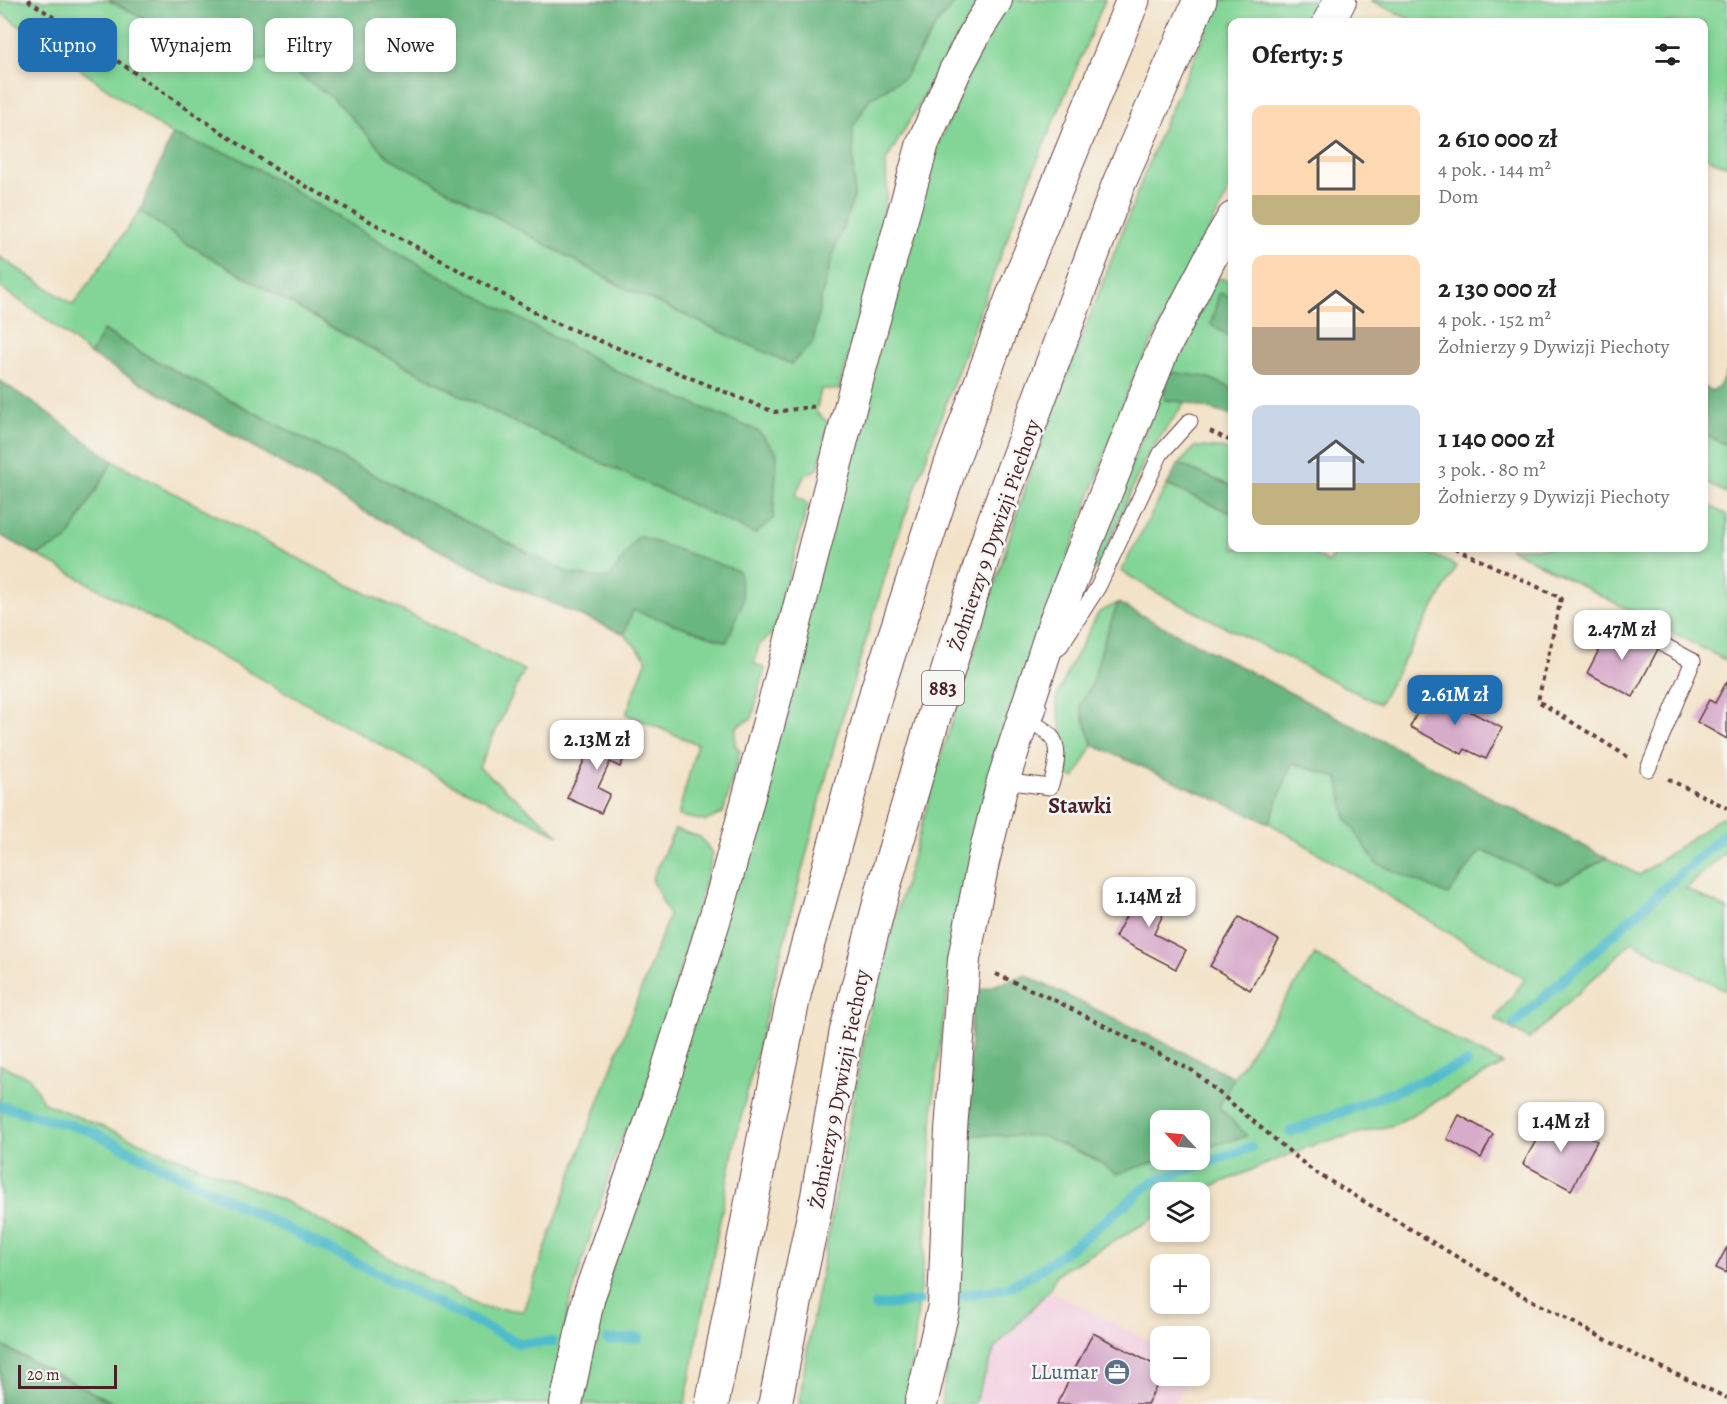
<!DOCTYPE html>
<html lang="pl">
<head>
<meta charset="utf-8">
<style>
  body { margin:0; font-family:Alegreya,serif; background:#f2f2f2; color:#222; height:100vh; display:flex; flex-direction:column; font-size:22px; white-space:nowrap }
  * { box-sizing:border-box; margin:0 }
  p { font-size:20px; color:#767676 }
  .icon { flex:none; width:33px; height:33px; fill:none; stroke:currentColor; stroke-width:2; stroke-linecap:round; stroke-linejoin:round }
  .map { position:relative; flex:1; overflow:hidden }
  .sheet { position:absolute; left:1228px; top:18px; width:480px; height:534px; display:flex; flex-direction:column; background:#fff; border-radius:12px; box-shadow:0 3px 9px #0003 }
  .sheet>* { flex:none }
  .top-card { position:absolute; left:18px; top:18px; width:570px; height:54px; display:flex; gap:12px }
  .needle { width:39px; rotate:296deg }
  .fabs { position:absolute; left:1150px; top:1110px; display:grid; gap:12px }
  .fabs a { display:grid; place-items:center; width:60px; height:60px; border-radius:12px; background:#fff; box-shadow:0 3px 9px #0003; font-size:30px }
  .scale { position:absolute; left:18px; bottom:15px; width:99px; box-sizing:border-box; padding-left:6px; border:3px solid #4a1f2b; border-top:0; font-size:16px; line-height:21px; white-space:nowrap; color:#4a1f2b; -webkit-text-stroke:4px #f6f6f2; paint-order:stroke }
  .price { position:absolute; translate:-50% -51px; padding:0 14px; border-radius:12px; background:#fff; color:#222; font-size:20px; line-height:39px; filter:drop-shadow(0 2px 3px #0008) }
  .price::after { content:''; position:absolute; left:50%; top:36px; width:18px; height:14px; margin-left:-9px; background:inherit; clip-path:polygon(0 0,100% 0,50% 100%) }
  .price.on { background:#1f6fb2; color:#fff }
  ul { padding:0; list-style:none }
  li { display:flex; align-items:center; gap:18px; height:150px; padding:0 24px }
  li span { display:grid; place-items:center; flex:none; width:168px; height:120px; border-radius:12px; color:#555 }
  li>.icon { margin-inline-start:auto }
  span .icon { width:72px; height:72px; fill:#fffc; stroke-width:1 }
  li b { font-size:26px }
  h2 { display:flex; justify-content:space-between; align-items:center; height:72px; padding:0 24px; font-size:26px }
  .pill { padding:0 21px; border-radius:12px; background:#fff; box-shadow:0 3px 9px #0003; font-size:21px; line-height:54px }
  .pill.on { background:#1f6fb2; color:#fff }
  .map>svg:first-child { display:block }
  .built { fill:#f3cfe0 }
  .green { fill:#83d597; stroke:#667a61; stroke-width:1.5 }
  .forest { fill:#6ab680; stroke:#5a6a56; stroke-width:1.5 }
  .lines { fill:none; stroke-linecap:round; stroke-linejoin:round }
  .stream { stroke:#4fbbcb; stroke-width:10 }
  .building { fill:#d7abca }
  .service-casing { stroke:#633c42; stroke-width:17 }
  .minor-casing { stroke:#633c42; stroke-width:34 }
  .trunk-casing { stroke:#633c42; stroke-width:35 }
  .path { stroke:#633c42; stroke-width:4; stroke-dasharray:4.5 4.5; stroke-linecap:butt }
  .service { stroke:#fff; stroke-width:15 }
  .minor { stroke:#fff; stroke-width:32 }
  .trunk { stroke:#fff; stroke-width:33 }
  .labels { text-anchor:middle; stroke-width:5; stroke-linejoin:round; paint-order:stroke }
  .shield { fill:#f6f6f2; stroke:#7e6067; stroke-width:1.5 }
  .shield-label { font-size:20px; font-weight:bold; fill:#4a1f2b }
  .street-label { font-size:21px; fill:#4a1f2b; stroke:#f6f6f2 }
  .service-label { font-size:21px; fill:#4e5e75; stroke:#f6f6f2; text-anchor:end }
  .neighbourhood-label { font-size:22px; font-weight:bold; fill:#4a1f2b; stroke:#f6f6f2 }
</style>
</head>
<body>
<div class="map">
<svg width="1727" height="1404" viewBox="0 0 1727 1404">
  <rect width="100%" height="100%" fill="#f6f6f2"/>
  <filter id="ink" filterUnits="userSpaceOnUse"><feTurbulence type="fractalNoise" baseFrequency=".0167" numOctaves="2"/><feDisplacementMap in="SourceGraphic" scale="12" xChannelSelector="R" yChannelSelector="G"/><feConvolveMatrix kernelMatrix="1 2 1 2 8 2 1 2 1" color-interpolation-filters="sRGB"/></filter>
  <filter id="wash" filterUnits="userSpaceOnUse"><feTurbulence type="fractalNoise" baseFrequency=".008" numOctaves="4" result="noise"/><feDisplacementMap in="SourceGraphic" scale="24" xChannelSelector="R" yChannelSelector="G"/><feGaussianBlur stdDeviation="1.35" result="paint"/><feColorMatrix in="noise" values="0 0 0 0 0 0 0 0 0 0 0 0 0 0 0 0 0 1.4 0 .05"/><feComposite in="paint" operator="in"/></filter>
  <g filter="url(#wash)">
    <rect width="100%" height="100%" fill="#f2e2c7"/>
    <path class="built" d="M1049,1290l112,57v29h30l-17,28h-200l21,-56z"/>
    <g class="green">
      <path d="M0,0h108l122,64 43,-6 60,39 55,60 233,129 201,8 13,-46 19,-51 -2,-70 18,-29 34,-20 34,-56 19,-22h23l-94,161 1,33 -15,80 -33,116 -18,-1 -5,23 13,11 -11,46 -14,7 -9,20 13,8 -34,128 -15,13 -5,18 11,6 -13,49 -16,9 -1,17 5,7 -17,62 -17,8 -28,-5 19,-72 -71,-30 21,-55 -23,-25 9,-24 -24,-31 -39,-5 -218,-110 -207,-109 -41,-25 -13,25 -41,-33 -50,-35v-30l73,48 67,-94 46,32 156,90 163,85 268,101 4,-66 -19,-22 -140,-59 -207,-112 -176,-104 -63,-21 -172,-123z"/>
      <path d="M1010,0h95l-75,178 -61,162 -74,204 -58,191 -52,202 -51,209 -49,258h-106l4,-36 349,-1210 48,-109z"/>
      <path d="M1220,0h102l-10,22h-79v161l-103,202 -68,189 -106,352 -22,165 -7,138 -18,160 -4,15h-106l9,-60 63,-341 71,-250 90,-287 129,-335z"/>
      <path d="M1370,0h353l4,2v165l-23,-11v-134h-289z"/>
      <path d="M1218,278l15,3v16l-14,-3 -8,30 22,15v50l-26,-12 -42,23 20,2 -39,55 -48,110 -11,3 112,-270z"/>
      <path d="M1704,434l23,11v48l-23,-11z"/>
      <path d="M1195,447l27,1 11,5v34l-54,-23z"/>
      <path d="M113,461l232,122 179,87 -45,97 80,68 -113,-54 -409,-226 30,-15z"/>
      <path d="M1167,485l66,29v34h74l21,15 10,-15h80l39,18 -78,138 -223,-112 -35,-21z"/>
      <path d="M1704,503l23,12v146l-218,-113h195z"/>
      <path d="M1118,603l-14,38 -11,41 -13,24 13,39 -18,33 -9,-2 -3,-38 -7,-38 13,-32 30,-56z"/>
      <path d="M1292,763l46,15 8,40 135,32 77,34 49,-26 32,17 82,-58 6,3v31l-41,38 41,20v82l-95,-49 -103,97 -34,-20 30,-40 -256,-156z"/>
      <path d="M675,829l25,8 13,17 -74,262 -14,14 -13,35 -43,140 -17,99h-437l-115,-59v-280l30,13 14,25 238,97 199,107 42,4 63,-176 83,-219 -17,-37z"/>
      <path d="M1315,955l141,85 47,24 -109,61 -76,18 -120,49h-37v22l-104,60 -8,16 -54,58 -21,56h-33l28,-194 -1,-75h73l54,24 21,15 45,-14h39v-11l46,-13 -27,-29 15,-30z"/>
    </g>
    <g class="forest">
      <path d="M108,0h849l-19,22 -34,56 -34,20 -17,29 1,70 -19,51 -13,46 -9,49 -22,21 -170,-78 -233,-129 -55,-59 -60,-40 -43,6z"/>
      <path d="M172,135l63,21 176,104 207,112 140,59 19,22 -4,66 -18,15 -250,-116 -163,-85 -156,-90 -46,-32z"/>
      <path d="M1219,293l14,4v42l-22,-14z"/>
      <path d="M103,330l42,25 207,109 218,110 39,5 29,-43 101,35 4,30 -16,41 -94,-32 -9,24 -124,-53 -135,-69 -123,-72 -151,-85z"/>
      <path d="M1164,371l43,6 26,12v27l-48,-14 -20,-2z"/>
      <path d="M1727,371v74l-23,-11v-47l8,4 8,-6z"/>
      <path d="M0,381l44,29 69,51 -46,79 -30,15 -37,-20z"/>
      <path d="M1179,464l54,23v27l-66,-29z"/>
      <path d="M1118,603l489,255 -49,26 -77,-34 -33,45 -72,-32 -30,-45 -8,-40 -46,-15 -23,60 -176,-78 -13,-39 13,-24 11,-41z"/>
      <path d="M1025,975l209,102 -15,30 28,29 -47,13v-29h-39v40l-45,14 -21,-15 -54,-23 -73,-1 4,-142z"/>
      <path d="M0,1345l115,59h-115z"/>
    </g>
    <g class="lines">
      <g class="stream">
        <path d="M1514,1024l213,-192"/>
        <path d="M0,1106l88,24 430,213 34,-1"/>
        <path d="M1290,1132l177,-69"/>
        <path d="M964,1295l43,-7 31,-17 46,-33 68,-56 99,-35"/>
        <path d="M875,1306l45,-5"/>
        <path d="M608,1340l31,-2"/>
      </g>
    </g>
    <g id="blocks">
      <g class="building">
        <path d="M1612,625l46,24 -25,48 -46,-24z"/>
        <path d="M1727,681v58l-30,-17 12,-22 6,3z"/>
        <path d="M1429,690l73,38 -16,31 -21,-10 -3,5 -52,-27z"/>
        <path d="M598,730l32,14 -10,23 -10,-5 -12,26 12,6 -9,19 -34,-15z"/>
        <path d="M1143,884l27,15 -16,35 32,16 -10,19 -61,-32z"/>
        <path d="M1239,917l40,23 -29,50 -40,-24z"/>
        <path d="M1459,1115l34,19 -12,24 -34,-19z"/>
        <path d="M1564,1116l20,11 -3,5 16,9 -26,49 -48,-26 21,-38 11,6z"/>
        <path d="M1727,1247v26l-11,-5z"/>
        <path d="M1093,1333l68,35 1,8 -15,28h-90z"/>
      </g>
    </g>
  </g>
  <g filter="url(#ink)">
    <use href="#blocks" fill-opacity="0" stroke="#633c42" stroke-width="1.5"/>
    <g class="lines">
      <defs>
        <g id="service">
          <path d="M1059,648l39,-61 63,-134 29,-32"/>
          <path d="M1648,769l45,-108 -26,-14"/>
          <path d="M1003,781l47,6c5,-14 12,-40 0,-52 -4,-5 -11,-8 -16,-12l5,-15"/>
        </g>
        <g id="minor">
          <path d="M1329,22l11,-22"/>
          <path d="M566,1404l23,-108 63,-178 69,-219 66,-244 72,-282 64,-230 32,-72 23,-43 18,-28"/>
          <path d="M921,1404l23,-98 7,-176 13,-171 19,-97 20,-81 52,-160 107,-269 55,-107 16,-27"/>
        </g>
        <g id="trunk">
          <path d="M712,1404l52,-266 31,-147 82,-301 74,-226 61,-166 121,-298"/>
          <path d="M775,1404l23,-116 19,-89 29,-166 37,-143 51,-174 59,-192 126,-341 81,-183"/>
        </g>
      </defs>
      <use href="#service" class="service-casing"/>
      <use href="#minor" class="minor-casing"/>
      <use href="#trunk" class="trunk-casing"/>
      <g class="path">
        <path d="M28,0l249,170 272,150 225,92 43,-6"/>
        <path d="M1210,431l23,11"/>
        <path d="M1455,548l106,50 -23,103 90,56"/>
        <path d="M1668,779l59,29"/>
        <path d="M996,974l60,27 137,70 120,100 203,121 117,62 94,44"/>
      </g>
      <use href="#service" class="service"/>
      <use href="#minor" class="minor"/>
      <use href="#trunk" class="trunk"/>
    </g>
  </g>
  <defs>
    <symbol id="office-disc" viewBox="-11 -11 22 22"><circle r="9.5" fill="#5c6f8a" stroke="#f6f6f2"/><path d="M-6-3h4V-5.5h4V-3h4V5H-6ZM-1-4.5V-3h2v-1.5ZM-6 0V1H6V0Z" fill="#fff"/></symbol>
  </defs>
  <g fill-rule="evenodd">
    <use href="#office-disc" x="1102" y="1357" width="30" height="30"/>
  </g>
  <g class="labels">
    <rect class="shield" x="922" y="671" width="42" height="34" rx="4.5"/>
    <g class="shield-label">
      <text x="943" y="695">883</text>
    </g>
    <g class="street-label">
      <text transform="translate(994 535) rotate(-71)" y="7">Żołnierzy 9 Dywizji Piechoty</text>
      <text transform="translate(839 1089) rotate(-79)" y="7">Żołnierzy 9 Dywizji Piechoty</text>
    </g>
    <g class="service-label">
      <text x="1098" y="1379">LLumar</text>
    </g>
    <g class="neighbourhood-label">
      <text x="1080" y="813">Stawki</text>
    </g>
  </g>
</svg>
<div class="fabs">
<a><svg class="needle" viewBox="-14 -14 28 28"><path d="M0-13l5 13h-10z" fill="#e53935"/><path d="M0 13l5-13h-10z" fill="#767676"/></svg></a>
<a><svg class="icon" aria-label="layers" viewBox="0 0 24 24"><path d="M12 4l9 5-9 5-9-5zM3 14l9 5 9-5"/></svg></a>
<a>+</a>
<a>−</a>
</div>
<div class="scale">20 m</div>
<b class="price" style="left:1622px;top:661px">2.47M zł</b>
<b class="price on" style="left:1455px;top:726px">2.61M zł</b>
<b class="price" style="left:597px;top:771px">2.13M zł</b>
<b class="price" style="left:1149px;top:928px">1.14M zł</b>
<b class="price" style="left:1561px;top:1153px">1.4M zł</b>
<div class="top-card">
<a class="pill on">Kupno</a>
<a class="pill">Wynajem</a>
<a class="pill">Filtry</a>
<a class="pill">Nowe</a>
</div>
<section class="sheet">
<h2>Oferty: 5<svg class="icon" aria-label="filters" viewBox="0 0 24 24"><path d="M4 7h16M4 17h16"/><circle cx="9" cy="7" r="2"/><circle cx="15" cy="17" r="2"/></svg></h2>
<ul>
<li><span style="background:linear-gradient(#ffd9b3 75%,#c2b280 0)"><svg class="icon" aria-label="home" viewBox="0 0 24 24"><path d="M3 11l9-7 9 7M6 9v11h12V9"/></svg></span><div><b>2 610 000 zł</b><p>4 pok. · 144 m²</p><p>Dom</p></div></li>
<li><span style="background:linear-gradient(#ffd9b3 60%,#b9a48a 0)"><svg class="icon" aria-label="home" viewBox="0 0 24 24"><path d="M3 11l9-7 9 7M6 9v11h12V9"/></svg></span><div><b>2 130 000 zł</b><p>4 pok. · 152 m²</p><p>Żołnierzy 9 Dywizji Piechoty</p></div></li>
<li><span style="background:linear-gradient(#c9d6e8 65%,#c2b280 0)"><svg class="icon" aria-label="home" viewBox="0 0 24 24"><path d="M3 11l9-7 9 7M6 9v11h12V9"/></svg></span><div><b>1 140 000 zł</b><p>3 pok. · 80 m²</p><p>Żołnierzy 9 Dywizji Piechoty</p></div></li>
</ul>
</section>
</div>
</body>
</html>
